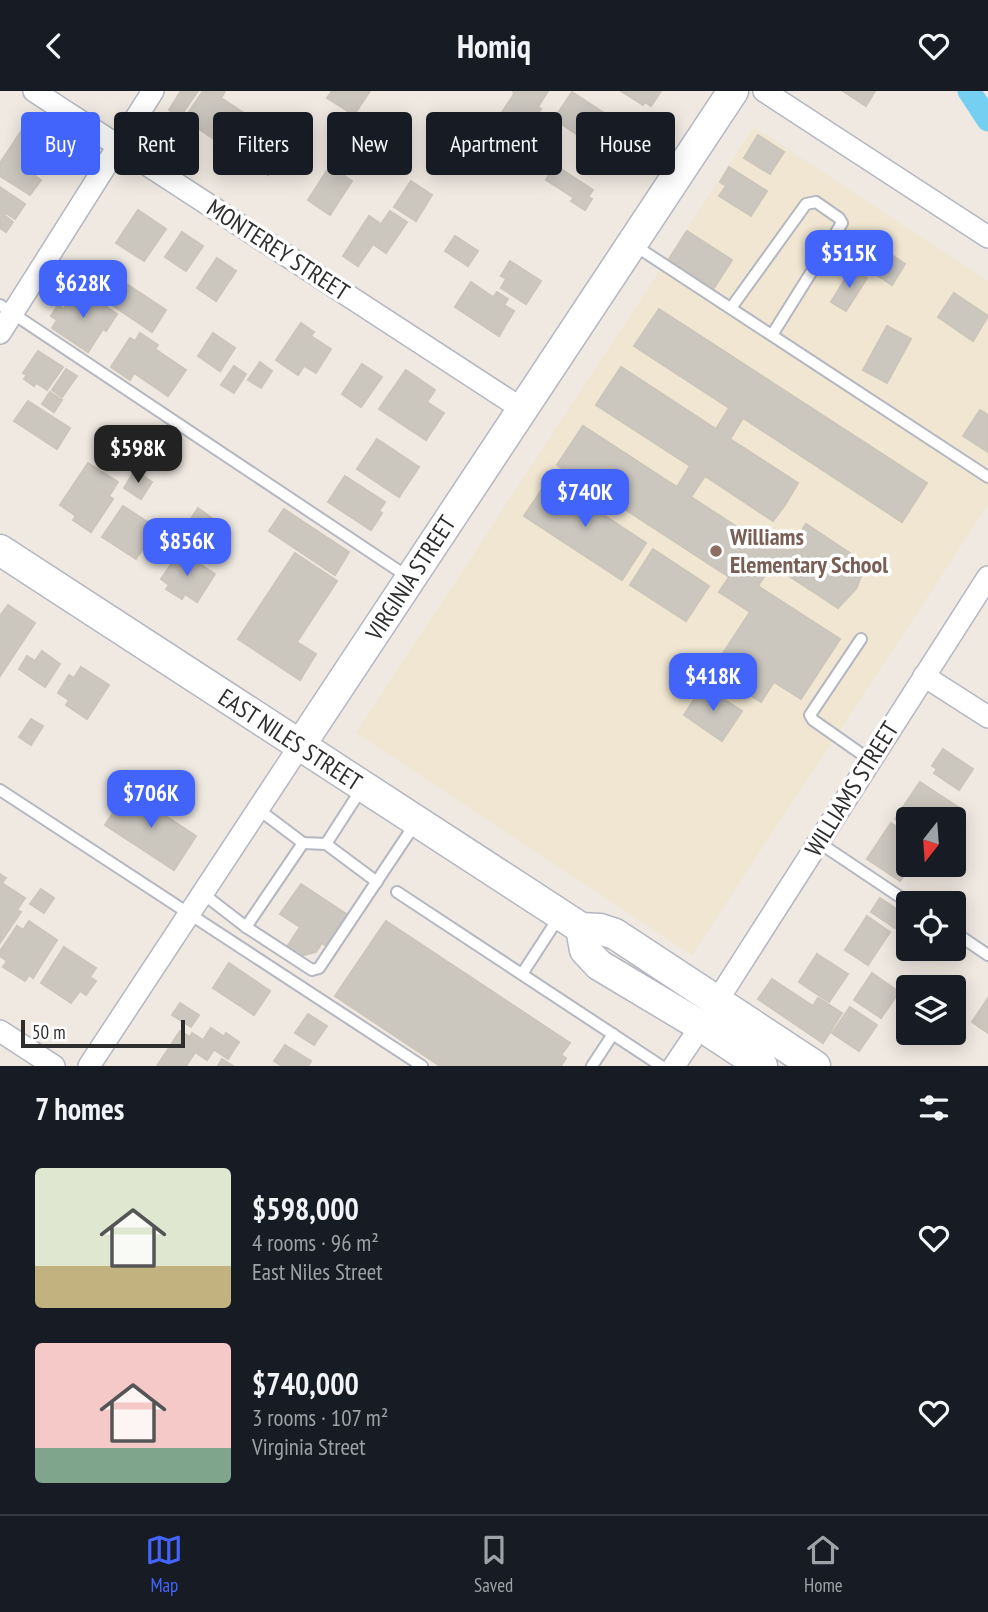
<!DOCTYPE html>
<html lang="en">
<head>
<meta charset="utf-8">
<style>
  body { margin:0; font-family:"PT Sans Narrow",sans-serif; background:#242831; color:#f1f3f6; height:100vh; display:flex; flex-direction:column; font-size:26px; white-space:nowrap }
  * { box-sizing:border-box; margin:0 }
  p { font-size:23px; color:#9ea1a6 }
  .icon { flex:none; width:38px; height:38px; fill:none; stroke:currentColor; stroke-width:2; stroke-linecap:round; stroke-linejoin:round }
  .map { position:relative; height:975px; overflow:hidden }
  .sheet { display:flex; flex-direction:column; background:#171b24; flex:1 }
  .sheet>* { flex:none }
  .banner { position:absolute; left:21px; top:21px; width:947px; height:63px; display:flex; gap:14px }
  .needle { width:46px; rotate:197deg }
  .controls { position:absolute; left:896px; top:716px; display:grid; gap:14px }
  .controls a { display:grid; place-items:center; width:70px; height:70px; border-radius:7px; background:#171b24; box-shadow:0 4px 18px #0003; font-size:35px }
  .scale { position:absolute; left:21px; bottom:18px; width:164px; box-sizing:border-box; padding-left:7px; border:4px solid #2e2e2e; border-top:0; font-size:19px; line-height:24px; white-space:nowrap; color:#2e2e2e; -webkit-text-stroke:5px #fff; paint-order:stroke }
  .price { position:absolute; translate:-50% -60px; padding:0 16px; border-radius:14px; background:#4264fb; color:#fff; font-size:23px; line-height:46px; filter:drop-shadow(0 2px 4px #0008) }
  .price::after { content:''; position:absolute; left:50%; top:42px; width:21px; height:16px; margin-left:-10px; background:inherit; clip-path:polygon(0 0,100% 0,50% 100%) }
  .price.selected { background:#222; color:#fff }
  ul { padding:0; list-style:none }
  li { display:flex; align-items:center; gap:21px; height:175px; padding:0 35px }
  li span { display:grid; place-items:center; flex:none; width:196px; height:140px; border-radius:7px; color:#555 }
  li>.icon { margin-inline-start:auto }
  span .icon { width:84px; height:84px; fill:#fffc; stroke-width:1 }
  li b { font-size:30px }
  h2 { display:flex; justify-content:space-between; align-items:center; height:84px; padding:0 35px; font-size:30px }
  .tag { padding:0 24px; border-radius:7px; background:#171b24; box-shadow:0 4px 18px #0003; font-size:24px; line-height:63px }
  .tag.selected { background:#4264fb; color:#fff }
  header { display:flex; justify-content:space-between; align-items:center; height:91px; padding:0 35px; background:#171b24; font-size:32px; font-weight:700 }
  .menu { display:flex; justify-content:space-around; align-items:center; height:98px; border-top:2px solid #363941; background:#171b24; font-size:19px; color:#9ea1a6 }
  .menu a { display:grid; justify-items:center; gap:4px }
  .menu .selected { color:#4264fb }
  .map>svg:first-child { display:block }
  .education { fill:#f0e6d1 }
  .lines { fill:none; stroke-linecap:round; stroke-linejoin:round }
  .canal { stroke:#75cff0; stroke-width:23 }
  .building { fill:#cbc7bf; stroke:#cbc5ba; stroke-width:2 }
  .lane-casing { stroke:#b4b7c1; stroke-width:14 }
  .street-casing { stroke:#b4b7c1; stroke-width:24 }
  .secondary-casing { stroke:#b4b7c1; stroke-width:33 }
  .lane { stroke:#fff; stroke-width:10 }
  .street { stroke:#fff; stroke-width:21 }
  .secondary { stroke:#fff; stroke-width:30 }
  .education-dot { fill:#8d6e63; stroke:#fff; stroke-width:2.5 }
  .labels { text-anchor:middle; stroke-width:7; stroke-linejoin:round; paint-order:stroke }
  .street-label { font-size:24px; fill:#2e2e2e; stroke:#fff }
  .education-label { font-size:24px; font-weight:bold; fill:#785e54; stroke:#fff; text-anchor:start }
</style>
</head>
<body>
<header><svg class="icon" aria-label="back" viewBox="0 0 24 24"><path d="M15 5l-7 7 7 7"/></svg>Homiq<svg class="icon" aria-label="heart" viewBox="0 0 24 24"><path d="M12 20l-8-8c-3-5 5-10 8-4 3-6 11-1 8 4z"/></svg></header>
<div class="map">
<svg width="988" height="975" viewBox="0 0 988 975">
  <rect width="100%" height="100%" fill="#efe9e1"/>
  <path class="education" d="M754,36l234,154v224l-296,450 -336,-222z"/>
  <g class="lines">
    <path class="canal" d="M969,0l19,29"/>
  </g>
  <g class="building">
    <path d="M181,0h17l-18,26 -11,-7z"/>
    <path d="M203,0h22l-4,7 26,17 -21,32 -42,-28z"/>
    <path d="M332,0h38l-16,24 -27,-17z"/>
    <path d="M513,0h35l-10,16 3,2 -14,21 4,3 -18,28 -27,-18 18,-27 -3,-2 13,-20z"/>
    <path d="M621,0h40l-10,15 -6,-4 -2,3z"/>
    <path d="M843,0h32l-9,15z"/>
    <path d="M572,1l69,45 -18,28 -69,-46z"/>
    <path d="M24,36l17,11 -3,5 13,9 -16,24 6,4 -11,15 -30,-19v-13z"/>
    <path d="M267,37l22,15 -21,32 -22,-15z"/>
    <path d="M343,41l15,10 6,-10 14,10 -20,31 -29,-19z"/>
    <path d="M758,44l26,17 -14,22 -26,-16z"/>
    <path d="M555,74l38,25 -5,7 4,2 -7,11 -14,-9 3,-3 -28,-18z"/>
    <path d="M330,75l22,15 -22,34 -22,-15z"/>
    <path d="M729,76l38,24 -16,25 -32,-20 7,-10 -6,-4z"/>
    <path d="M411,90l21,14 -16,26 -22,-14z"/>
    <path d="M0,96l25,17 -10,15 -9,-6 -2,2 9,7 -7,10 -6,-4z"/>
    <path d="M138,119l28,19 -22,32 -28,-18z"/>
    <path d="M390,120l17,11 -21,31 -13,-9 -15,22 -15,-10 26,-40 12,8z"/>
    <path d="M687,140l45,29 -18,28 -45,-29z"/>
    <path d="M182,141l21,14 -17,25 -21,-14z"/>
    <path d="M455,145l23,15 -10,15 -23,-15z"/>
    <path d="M884,159l21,14 -13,21 -21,-14z"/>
    <path d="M217,167l19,13 -20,30 -19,-13z"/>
    <path d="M510,170l31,20 -15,23 -25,-16 5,-9 -5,-3z"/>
    <path d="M101,176l65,43 -14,22 -65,-44z"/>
    <path d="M852,177l15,10 -21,33 -15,-9z"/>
    <path d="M471,191l22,15 4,-5 11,7 -4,6 10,6 -15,25 -44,-29z"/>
    <path d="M78,197l39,26 -11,17 -3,-2 -15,23 -36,-24 5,-8 -6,-4 7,-11 6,4z"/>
    <path d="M954,202l34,23 -15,25 -35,-24z"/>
    <path d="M659,218l268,174 -25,39 -159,-104 -13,21 68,44 -13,22 -12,16 -68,-45 -14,21 63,41 5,-7 29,20 18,-27 60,40 -10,25 -18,19 -66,-43 -14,21 82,53 -39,60 -27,-17 -13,20 -49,-32 38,-58 -31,-20 10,-15 -172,-112 26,-39 94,61 13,-21 -94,-61 25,-38 95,62 13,-21 -95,-62z"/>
    <path d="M301,232l13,9 -3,4 20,13 -15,24 -12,-7 -6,9 -22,-15z"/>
    <path d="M887,235l24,13 -24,44 -24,-13z"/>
    <path d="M140,242l18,12 -3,4 31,21 -18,26 -34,-23 -4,7 -19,-13 19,-29 5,3z"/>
    <path d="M213,242l22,15 -15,23 -22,-15z"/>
    <path d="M38,260l25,16 -16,23 -11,-7 -2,3 -10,-7 3,-4 -4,-2z"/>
    <path d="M260,271l12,9 -11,17 -13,-8z"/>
    <path d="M362,273l20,13 -21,30 -19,-13z"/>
    <path d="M234,275l12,8 -12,19 -13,-8z"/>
    <path d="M66,278l11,7 -15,21 -10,-7z"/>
    <path d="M406,279l29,20 -8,12 17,11 -18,27 -47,-31z"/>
    <path d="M50,301l12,8 -8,12 -12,-8z"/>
    <path d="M28,310l42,27 -13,21 -43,-28z"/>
    <path d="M980,319l8,5v37l-25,-16z"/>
    <path d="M377,348l42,28 -20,30 -42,-28z"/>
    <path d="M88,372l30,19 -9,14 4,3 -22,33 -18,-12 3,-4 -16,-11z"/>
    <path d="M135,379l17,12 -11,17 -17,-11z"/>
    <path d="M345,385l40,26 -6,9 3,2 -11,17 -43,-28z"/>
    <path d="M549,388l97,64 -24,37 -98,-64z"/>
    <path d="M123,415l34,22 -21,31 -34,-22z"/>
    <path d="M198,417l19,14 -12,19 -20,-13z"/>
    <path d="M284,418l65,43 -14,23 -66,-44z"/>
    <path d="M653,458l56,37 -23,35 -56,-36z"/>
    <path d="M180,460l35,23 -18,28 -12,-8 -3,5 -16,-10 3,-4 -8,-6z"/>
    <path d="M295,462l42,28 -40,61 19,12 -16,26 -62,-41z"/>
    <path d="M8,514l27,18 -35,53v-60z"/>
    <path d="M42,560l18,13 -15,23 -26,-18 8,-13 8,5z"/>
    <path d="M81,576l28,18 -22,34 -21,-14 3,-5 -11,-7 11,-18 5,3z"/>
    <path d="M703,595l39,25 -20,30 -38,-26z"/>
    <path d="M31,628l12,7 -12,19 -12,-8z"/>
    <path d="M943,658l30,20 -14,21 -25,-17 3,-4 -5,-3z"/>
    <path d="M920,691l41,27 -7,11 -46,-1v9l-13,-9z"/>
    <path d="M128,700l68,45 -22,34 -69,-45z"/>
    <path d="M891,732l17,11v31h4l-12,16 -33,-22z"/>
    <path d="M913,774h23l-7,10z"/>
    <path d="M0,783l6,4 -4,5 23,15 -8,12 4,2 -21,31z"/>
    <path d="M301,793l50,33 -21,32 -8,-6 -6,9 -15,4 -14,-9 13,-20 -20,-13z"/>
    <path d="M41,798l13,9 -10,15 -14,-9z"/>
    <path d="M880,807l24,16 -9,14 -24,-16z"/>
    <path d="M867,825l23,16 -22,33 -23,-15z"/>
    <path d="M29,830l28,19 -24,38 -4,-3 -4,6 -22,-14 4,-6 -7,-5v-5l17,-25 6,4z"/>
    <path d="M386,830l184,122 -9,12 5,3 -5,8h-121l-105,-70z"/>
    <path d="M908,833v16l-7,-5z"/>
    <path d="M64,856l32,21 -6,9 6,4 -10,14 -6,-4 -9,12 -30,-20z"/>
    <path d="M817,863l31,20 -19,28 -30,-20z"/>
    <path d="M229,872l41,28 -16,24 -41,-27z"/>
    <path d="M872,882l27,19 -18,26 -27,-18z"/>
    <path d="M772,888l41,27 5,-8 24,15 -19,30 -65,-44z"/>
    <path d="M988,907v35l-16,-11z"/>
    <path d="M180,912l19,12 -8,12 -19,-12z"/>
    <path d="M850,916l27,18 -18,26 -27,-18z"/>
    <path d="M308,923l19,12 -13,19 -19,-12z"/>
    <path d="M211,937l12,8 -16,24 -12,-8z"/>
    <path d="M180,940l10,6 2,-4 11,7 -17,26h-29z"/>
    <path d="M226,942l13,9 -11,17 -13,-9z"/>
    <path d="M285,954l26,16 -3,5h-26l-8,-5z"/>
    <path d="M222,968l11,7h-15z"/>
  </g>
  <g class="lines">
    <defs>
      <g id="lane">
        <path d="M634,154l354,232"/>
        <path d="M0,214l408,272"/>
        <path d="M731,217l75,-104 10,-2 23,16 3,5 -70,112"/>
        <path d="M861,548l-51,76 3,5 57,40"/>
        <path d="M0,699l422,276"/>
        <path d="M258,718l45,34 23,1 51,38"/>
        <path d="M818,751l91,61"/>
        <path d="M326,753l36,-56"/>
        <path d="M397,801l264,174"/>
        <path d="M202,802l44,34 66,43 7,-2 96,-144"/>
        <path d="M246,836l57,-84"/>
        <path d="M954,841l34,23"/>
        <path d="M522,883l37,-57"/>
        <path d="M592,975l21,-32"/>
      </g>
      <g id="street">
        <path d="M34,0l488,318"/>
        <path d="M764,0l224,146"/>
        <path d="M0,242l153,-242"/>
        <path d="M924,585l64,41"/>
        <path d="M717,910l271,-424"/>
        <path d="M0,940l54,35"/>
        <path d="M89,975l210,-319"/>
        <path d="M674,975l27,-40"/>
      </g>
      <g id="secondary">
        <path d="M0,459l581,378 19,1 15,5 200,132"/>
        <path d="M299,656l434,-656"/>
        <path d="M581,837l4,22 14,15 102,61 61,40"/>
      </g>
    </defs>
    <use href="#lane" class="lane-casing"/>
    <use href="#street" class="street-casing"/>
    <use href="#secondary" class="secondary-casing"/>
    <use href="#lane" class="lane"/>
    <use href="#street" class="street"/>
    <use href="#secondary" class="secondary"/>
  </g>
  <circle class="education-dot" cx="716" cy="460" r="7"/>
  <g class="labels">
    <g class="street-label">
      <text transform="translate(278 159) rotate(33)" y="8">MONTEREY STREET</text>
      <text transform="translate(411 487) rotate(-57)" y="8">VIRGINIA STREET</text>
      <text transform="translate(290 649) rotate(33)" y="8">EAST NILES STREET</text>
      <text transform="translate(852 698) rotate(-58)" y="8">WILLIAMS STREET</text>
    </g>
    <g class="education-label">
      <text x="730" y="454">Williams<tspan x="730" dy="28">Elementary School</tspan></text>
    </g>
  </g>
</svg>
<div class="controls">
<a><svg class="needle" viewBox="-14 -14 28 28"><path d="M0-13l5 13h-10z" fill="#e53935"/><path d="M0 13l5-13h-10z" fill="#9ea1a6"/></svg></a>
<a><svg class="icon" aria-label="locate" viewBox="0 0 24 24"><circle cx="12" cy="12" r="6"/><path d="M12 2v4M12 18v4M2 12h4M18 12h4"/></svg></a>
<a><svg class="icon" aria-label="layers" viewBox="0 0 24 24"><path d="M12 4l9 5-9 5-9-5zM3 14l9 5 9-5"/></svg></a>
</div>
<div class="scale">50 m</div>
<b class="price" style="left:849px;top:199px">$515K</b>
<b class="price" style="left:83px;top:229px">$628K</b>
<b class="price selected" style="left:138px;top:394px">$598K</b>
<b class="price" style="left:585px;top:438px">$740K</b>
<b class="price" style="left:187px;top:487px">$856K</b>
<b class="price" style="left:713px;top:622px">$418K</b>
<b class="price" style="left:151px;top:739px">$706K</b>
<div class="banner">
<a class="tag selected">Buy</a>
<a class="tag">Rent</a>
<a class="tag">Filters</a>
<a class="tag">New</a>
<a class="tag">Apartment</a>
<a class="tag">House</a>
</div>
</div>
<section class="sheet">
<h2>7 homes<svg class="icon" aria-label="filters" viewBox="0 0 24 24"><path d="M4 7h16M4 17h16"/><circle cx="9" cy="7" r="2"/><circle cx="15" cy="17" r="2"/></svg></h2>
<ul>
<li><span style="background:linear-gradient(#dfe7d0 70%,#c2b280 0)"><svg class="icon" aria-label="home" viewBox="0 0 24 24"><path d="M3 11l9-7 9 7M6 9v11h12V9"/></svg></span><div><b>$598,000</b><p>4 rooms · 96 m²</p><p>East Niles Street</p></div><svg class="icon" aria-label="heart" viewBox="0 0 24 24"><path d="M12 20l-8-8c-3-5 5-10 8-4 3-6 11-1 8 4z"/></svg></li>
<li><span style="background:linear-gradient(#f6c9c9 75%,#7fa58c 0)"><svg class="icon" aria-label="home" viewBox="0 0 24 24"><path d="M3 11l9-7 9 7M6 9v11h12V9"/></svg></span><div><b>$740,000</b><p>3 rooms · 107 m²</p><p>Virginia Street</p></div><svg class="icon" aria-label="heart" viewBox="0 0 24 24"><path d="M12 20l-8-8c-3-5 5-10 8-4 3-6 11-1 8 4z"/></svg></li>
</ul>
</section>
<nav class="menu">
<a class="selected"><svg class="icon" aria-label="map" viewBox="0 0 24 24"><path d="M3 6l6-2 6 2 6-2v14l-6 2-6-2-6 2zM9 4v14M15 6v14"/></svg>Map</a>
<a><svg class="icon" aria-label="saved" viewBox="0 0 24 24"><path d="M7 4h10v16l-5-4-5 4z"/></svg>Saved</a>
<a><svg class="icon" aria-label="home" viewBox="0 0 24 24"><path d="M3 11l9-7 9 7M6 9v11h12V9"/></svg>Home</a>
</nav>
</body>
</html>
